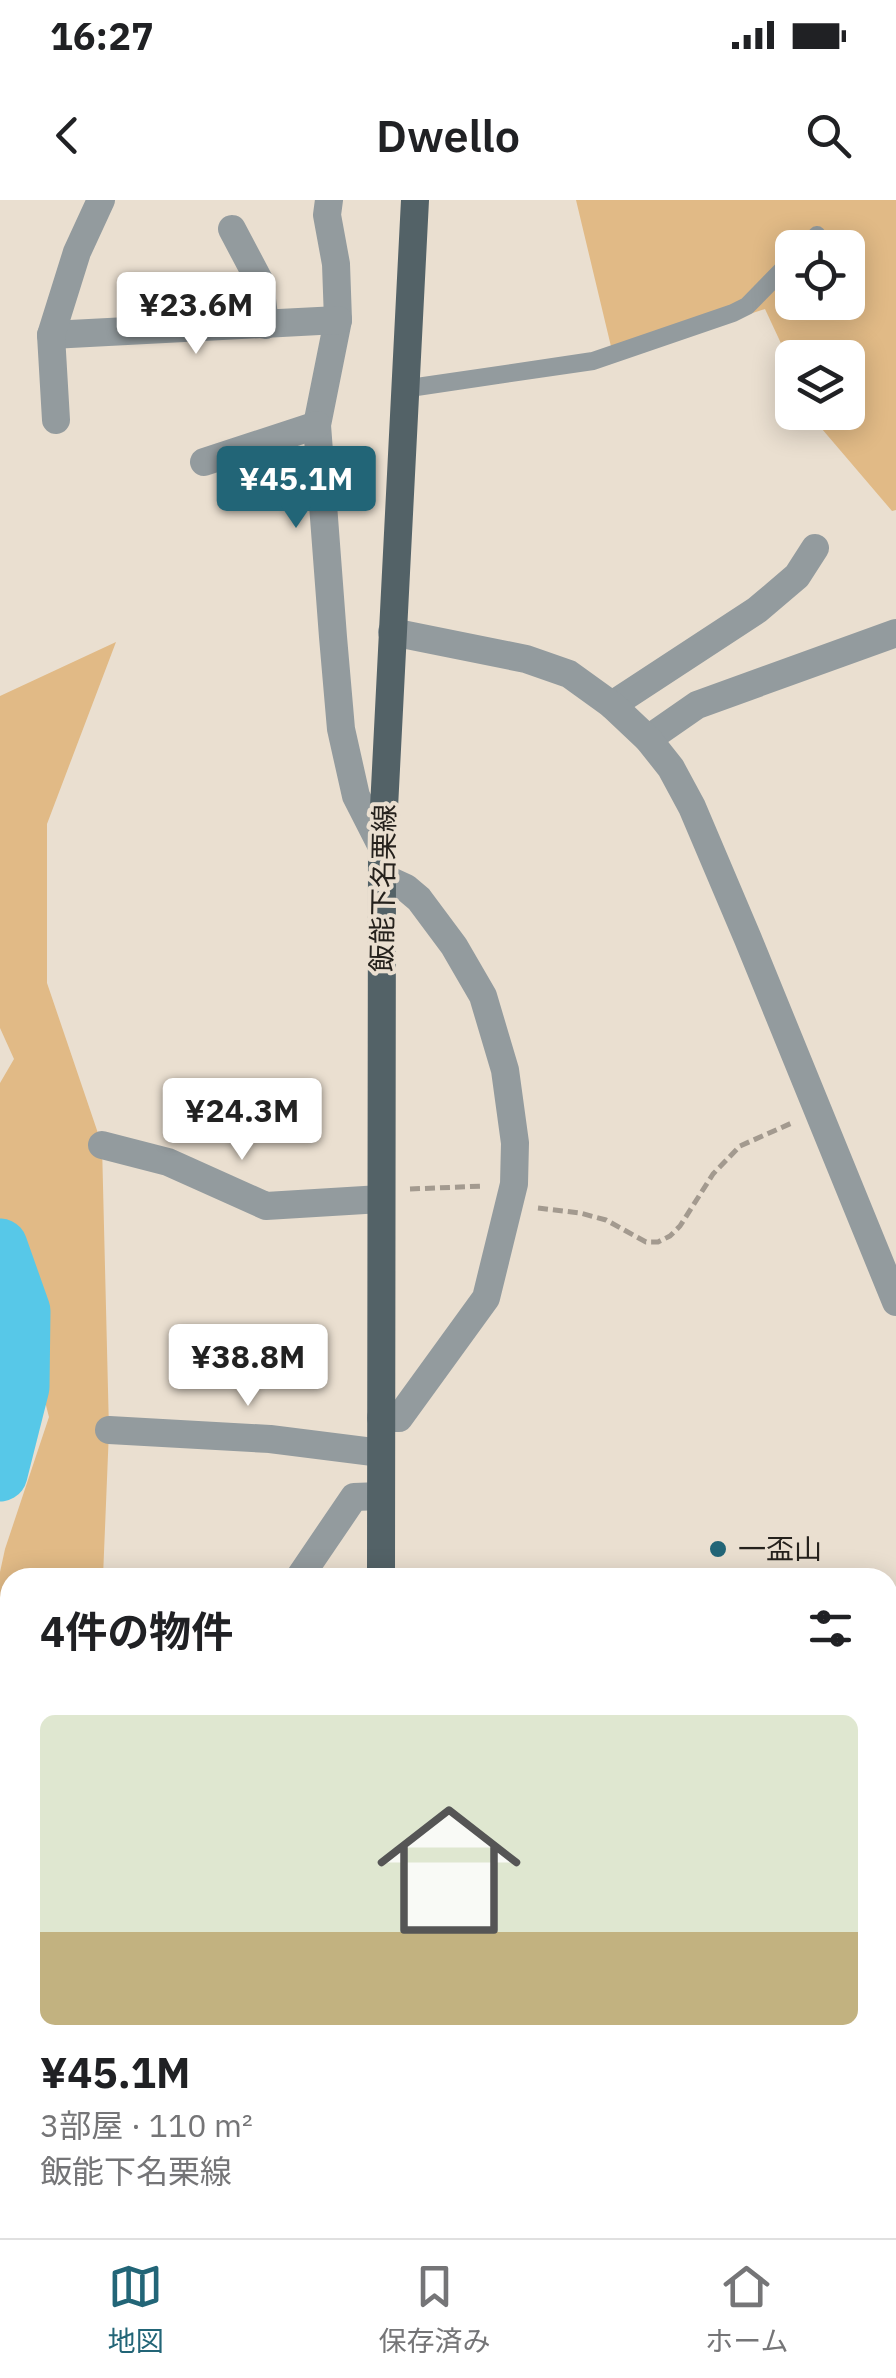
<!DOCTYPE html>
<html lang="ja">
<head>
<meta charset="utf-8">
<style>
  body { margin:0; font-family:"IBM Plex Sans","Noto Sans JP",sans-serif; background:#f6f6f6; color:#202124; height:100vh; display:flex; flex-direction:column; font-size:38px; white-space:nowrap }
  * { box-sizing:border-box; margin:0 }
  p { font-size:32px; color:#757577 }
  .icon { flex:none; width:55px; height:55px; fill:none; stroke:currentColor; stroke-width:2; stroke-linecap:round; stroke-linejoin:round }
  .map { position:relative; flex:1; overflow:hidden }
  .details { position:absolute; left:0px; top:1368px; width:898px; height:672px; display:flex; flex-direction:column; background:#fff; border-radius:30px 30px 0 0; box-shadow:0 5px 25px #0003 }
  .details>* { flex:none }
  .fabs { position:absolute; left:775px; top:30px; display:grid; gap:20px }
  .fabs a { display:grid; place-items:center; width:90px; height:90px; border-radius:15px; background:#fff; box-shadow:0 5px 25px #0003; font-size:50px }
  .price { position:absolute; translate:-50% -85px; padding:0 22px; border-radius:10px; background:#fff; color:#222; font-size:32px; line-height:65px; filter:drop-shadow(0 2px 5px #0008) }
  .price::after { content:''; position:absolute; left:50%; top:60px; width:30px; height:22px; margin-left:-15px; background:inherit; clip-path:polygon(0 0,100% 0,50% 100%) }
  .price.on { background:#226577; color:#fff }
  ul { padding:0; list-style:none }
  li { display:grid; align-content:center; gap:20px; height:530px; padding:0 40px }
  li+li { border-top:2px solid #e0e0e0 }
  li span { display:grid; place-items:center; height:310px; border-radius:15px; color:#555 }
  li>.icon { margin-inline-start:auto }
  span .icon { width:180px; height:180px; fill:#fffc; stroke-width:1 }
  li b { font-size:42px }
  h2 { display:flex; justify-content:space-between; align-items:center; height:120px; padding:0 40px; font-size:42px }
  .status { display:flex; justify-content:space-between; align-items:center; height:70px; padding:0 50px; background:#fff; direction:ltr }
  .status svg { height:28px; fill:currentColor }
  header { display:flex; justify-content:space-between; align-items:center; height:130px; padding:0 40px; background:#fff; font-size:45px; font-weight:600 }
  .tabs { display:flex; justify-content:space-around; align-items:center; height:140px; border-top:2px solid #e0e0e0; background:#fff; font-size:28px; color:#757577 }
  .tabs a { display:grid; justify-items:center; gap:5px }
  .tabs .on { color:#226577 }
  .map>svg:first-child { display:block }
  .green { fill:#e1ba86; fill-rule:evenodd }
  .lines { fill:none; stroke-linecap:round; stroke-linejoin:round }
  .river { stroke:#57c8e8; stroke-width:55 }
  .path { stroke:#a39a8f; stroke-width:5; stroke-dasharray:10 5; stroke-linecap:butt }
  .service { stroke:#939b9e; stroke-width:18 }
  .minor { stroke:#939b9e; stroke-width:28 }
  .tertiary { stroke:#939b9e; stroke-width:28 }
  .primary { stroke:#536267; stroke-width:28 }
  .poi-dot { fill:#226577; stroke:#eadfd0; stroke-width:4 }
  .labels { text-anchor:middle; stroke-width:8; stroke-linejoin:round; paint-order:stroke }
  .street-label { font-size:28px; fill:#25211c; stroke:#eadfd0 }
  .poi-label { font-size:28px; fill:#25211c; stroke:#eadfd0; text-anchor:start }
</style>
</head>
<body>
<div class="status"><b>16:27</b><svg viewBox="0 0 49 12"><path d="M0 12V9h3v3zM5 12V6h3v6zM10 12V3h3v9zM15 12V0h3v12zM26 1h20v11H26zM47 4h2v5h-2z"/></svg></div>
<header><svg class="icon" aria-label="back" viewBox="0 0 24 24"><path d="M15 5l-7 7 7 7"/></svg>Dwello<svg class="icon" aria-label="search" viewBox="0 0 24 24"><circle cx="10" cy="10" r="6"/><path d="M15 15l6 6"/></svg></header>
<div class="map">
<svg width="896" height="2038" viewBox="0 0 896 2038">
  <rect width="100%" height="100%" fill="#eadfd0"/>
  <g class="green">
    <path d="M576,0h320v310l-4,1 -70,-82 -8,-16 34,-1v-54h-56v9l-27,-58 -151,50zM792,48h56v54h-56z"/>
    <path d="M116,442l-69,182v159l55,162 7,285 -6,147 -93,1v584l-3,76h-7v-666l5,-23 44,-132 -49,-191v-143l14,-24 -14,-31v-332z"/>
  </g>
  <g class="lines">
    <path class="river" d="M0,1046l23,65 -1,76 -22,87"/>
    <g class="path">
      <path d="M410,989l74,-3"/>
      <path d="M538,1008l42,5 26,7 40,22h12l12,-6 10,-10 33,-52 27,-28 54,-24"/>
      <path d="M0,1998l10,-19"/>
    </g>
    <g class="service">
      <path d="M805,48l12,-13"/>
      <path d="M403,189l190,-28 140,-48 14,-7 45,-46"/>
    </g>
    <g class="minor">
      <path d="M329,0l-2,15 9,49 2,56 -21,105 16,212 8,92 15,67 26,51"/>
      <path d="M232,29l28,53 5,43"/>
      <path d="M51,135l287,-15"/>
      <path d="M56,220l-5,-85 26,-83 24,-52"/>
      <path d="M204,262l113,-37"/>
      <path d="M612,505l145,-95 40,-34 18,-28"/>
      <path d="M648,539l49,-34 199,-72"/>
      <path d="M102,945l66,17 98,44 115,-7"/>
      <path d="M381,1218h18l87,-120 28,-114 1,-41 -10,-73 -22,-74 -29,-50 -35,-47 -13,-11 -24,-11"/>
      <path d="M109,1230l161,9 111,14"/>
      <path d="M299,1378l55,-81 27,-1"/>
      <path d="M888,1564l8,-7"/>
      <path d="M888,1695l8,11"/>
      <path d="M888,1740l8,-4"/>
    </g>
    <path class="tertiary" d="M392,432l134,27 43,15 43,31 36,34 23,29 21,39 56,132 148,363"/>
    <g class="primary">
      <path d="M381,1378l1,-731 33,-647"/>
      <path d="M382,2030l2,8"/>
    </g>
  </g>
  <circle class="poi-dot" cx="718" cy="1349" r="10"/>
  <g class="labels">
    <g class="street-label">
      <text transform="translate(383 688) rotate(-89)" y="10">飯能下名栗線</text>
    </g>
    <g class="poi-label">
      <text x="738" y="1359">一盃山</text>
    </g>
  </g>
</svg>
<div class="fabs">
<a><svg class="icon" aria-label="locate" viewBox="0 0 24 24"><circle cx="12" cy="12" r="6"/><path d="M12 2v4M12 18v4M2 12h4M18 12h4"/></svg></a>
<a><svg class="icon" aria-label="layers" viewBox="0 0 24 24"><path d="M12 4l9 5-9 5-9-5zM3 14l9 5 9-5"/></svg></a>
</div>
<b class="price" style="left:196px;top:157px">¥23.6M</b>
<b class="price on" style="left:296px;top:331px">¥45.1M</b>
<b class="price" style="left:242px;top:963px">¥24.3M</b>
<b class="price" style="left:248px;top:1209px">¥38.8M</b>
<section class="details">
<h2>4件の物件<svg class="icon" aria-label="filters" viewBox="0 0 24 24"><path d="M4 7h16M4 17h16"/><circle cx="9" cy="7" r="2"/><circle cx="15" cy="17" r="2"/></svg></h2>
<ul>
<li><span style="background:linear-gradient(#dfe7d0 70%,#c2b280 0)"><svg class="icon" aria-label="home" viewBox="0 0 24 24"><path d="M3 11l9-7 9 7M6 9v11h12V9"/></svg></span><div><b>¥45.1M</b><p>3部屋 · 110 m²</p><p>飯能下名栗線</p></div></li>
</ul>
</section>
</div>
<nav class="tabs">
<a class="on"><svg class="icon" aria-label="map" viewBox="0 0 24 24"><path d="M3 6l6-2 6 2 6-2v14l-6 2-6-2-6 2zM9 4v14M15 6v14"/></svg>地図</a>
<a><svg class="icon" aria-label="saved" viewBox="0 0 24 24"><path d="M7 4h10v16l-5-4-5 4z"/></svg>保存済み</a>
<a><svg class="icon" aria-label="home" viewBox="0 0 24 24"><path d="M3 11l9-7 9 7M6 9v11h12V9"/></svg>ホーム</a>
</nav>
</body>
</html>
